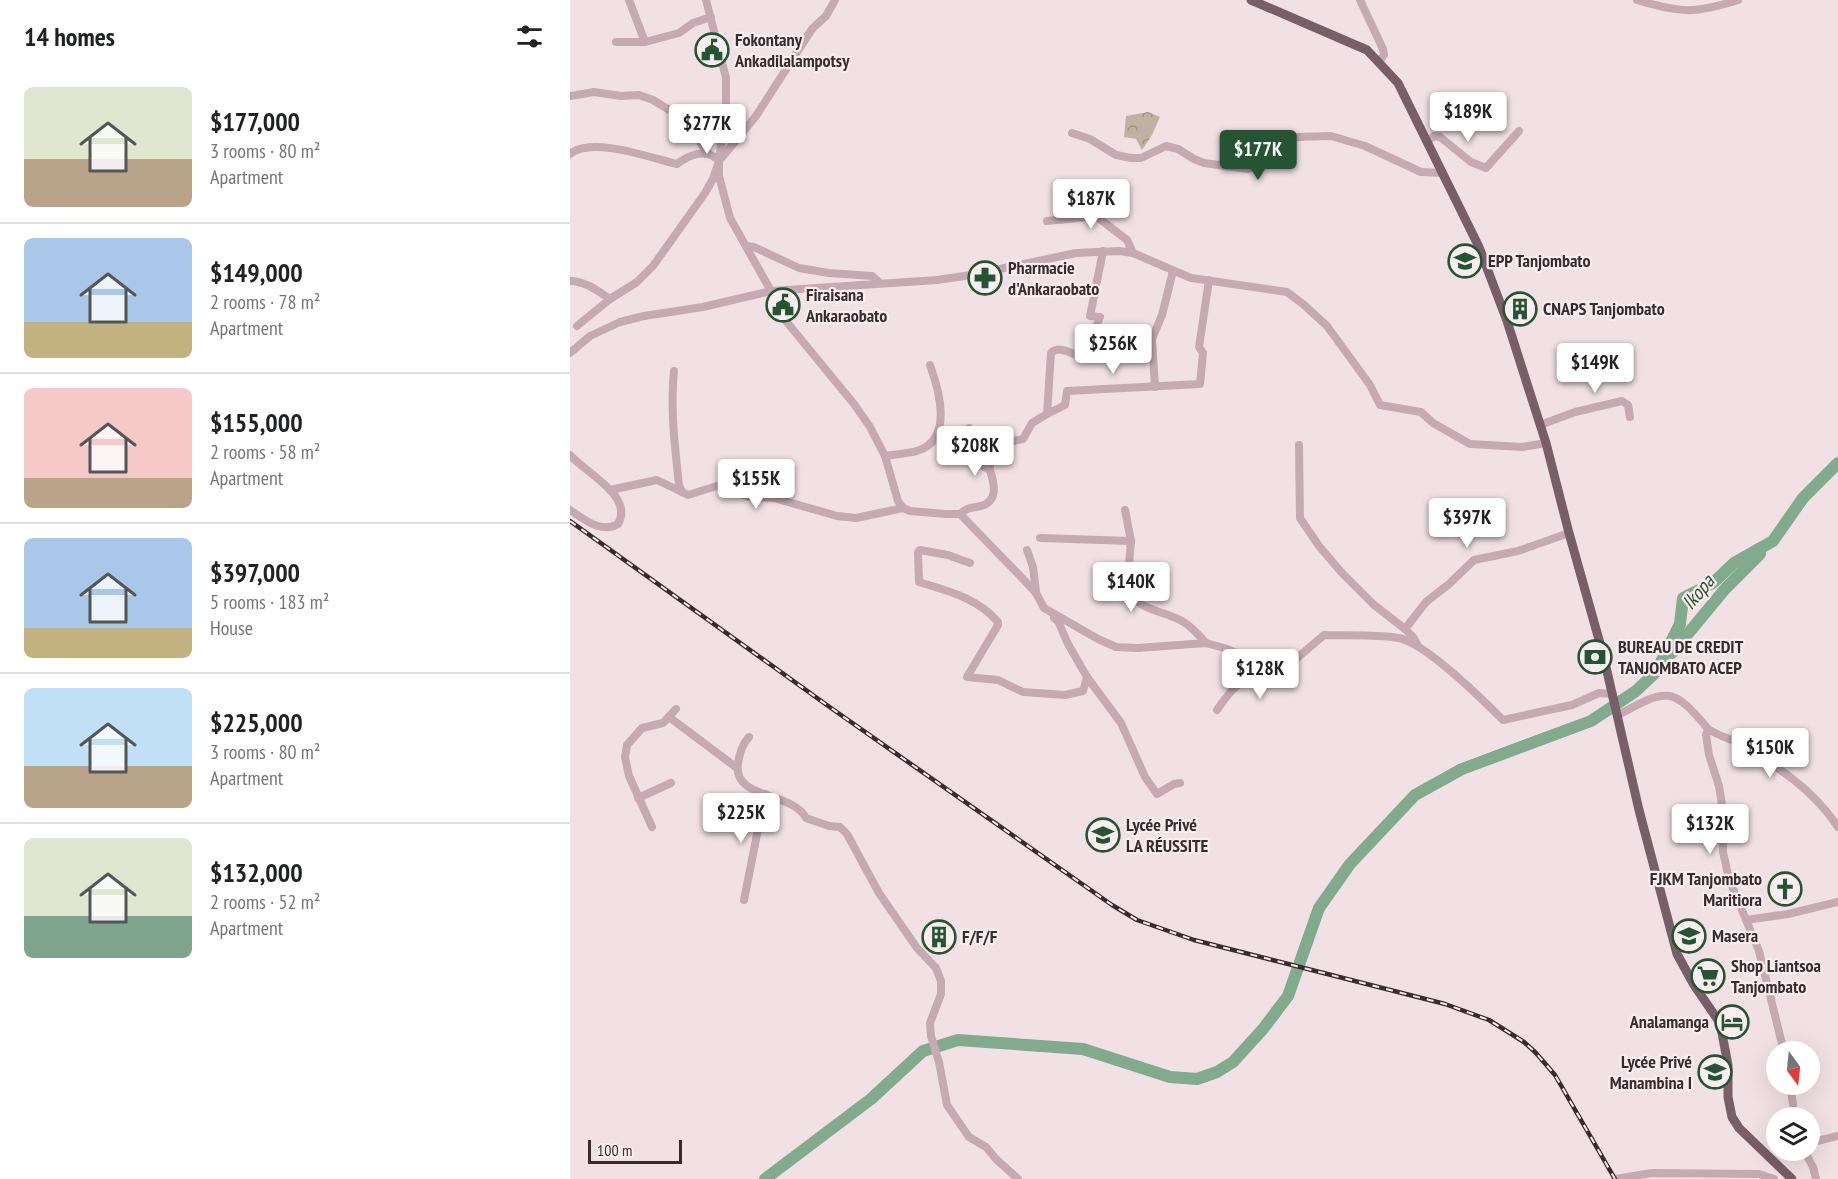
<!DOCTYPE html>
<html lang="en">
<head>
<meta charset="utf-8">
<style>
  body { margin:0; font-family:"PT Sans Narrow",sans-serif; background:#f2f2f2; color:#202124; height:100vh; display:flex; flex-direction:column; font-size:22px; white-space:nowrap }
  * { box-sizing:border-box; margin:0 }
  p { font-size:20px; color:#757577 }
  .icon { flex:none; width:33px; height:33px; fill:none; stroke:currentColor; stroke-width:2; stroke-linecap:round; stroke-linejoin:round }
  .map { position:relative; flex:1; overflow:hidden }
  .details { display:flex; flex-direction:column; background:#fff; width:570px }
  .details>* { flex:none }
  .needle { width:39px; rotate:165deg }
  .buttons { position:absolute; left:1196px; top:1041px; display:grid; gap:12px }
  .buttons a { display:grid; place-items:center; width:54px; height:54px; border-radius:50%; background:#fff; box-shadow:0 6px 24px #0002; font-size:30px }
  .scale { position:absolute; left:18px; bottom:15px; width:94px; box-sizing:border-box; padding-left:6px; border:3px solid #372b31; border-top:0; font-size:16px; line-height:21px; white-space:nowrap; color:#372b31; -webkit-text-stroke:4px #f9edef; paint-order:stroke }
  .price { position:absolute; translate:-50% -51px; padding:0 14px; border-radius:6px; background:#fff; color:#222; font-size:20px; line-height:39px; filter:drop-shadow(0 2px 3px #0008) }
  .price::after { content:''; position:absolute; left:50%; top:36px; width:18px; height:14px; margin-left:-9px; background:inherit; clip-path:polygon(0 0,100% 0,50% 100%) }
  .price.selected { background:#255433; color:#fff }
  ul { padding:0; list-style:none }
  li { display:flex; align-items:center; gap:18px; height:150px; padding:0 24px }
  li+li { border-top:2px solid #e0e0e0 }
  li span { display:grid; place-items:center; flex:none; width:168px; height:120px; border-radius:9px; color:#555 }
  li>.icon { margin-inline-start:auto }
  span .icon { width:72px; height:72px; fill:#fffc; stroke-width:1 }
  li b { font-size:26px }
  h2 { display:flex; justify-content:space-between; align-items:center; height:72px; padding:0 24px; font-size:26px }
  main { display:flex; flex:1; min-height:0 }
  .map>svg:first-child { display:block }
  .forest { fill:url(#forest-crowns) }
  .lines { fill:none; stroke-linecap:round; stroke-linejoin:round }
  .river { stroke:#82ab8d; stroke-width:12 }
  .minor { stroke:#c5aab3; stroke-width:8 }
  .major { stroke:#775e69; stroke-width:9 }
  .rail-casing { stroke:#372b31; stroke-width:4.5 }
  .rail { stroke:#f9edef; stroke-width:2; stroke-dasharray:7; stroke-linecap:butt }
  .labels { text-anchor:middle; stroke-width:4.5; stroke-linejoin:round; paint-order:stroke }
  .poi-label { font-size:18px; font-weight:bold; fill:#372b31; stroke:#f9edef; text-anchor:start }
  .water-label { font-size:20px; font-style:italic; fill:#255433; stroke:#f9edef }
</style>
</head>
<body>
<main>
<section class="details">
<h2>14 homes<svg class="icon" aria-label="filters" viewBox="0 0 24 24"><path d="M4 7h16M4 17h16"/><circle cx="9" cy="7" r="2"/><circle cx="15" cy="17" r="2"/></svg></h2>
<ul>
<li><span style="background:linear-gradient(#dfe7d0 60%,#b9a48a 0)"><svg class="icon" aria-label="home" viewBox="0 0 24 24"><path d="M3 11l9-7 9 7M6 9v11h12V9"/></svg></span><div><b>$177,000</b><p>3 rooms · 80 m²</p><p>Apartment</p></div></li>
<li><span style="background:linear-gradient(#a9c7e8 70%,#c2b280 0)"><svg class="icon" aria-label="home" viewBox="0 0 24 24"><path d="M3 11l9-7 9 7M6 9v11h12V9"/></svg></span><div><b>$149,000</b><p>2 rooms · 78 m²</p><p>Apartment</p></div></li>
<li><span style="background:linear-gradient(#f6c9c9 75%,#b9a48a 0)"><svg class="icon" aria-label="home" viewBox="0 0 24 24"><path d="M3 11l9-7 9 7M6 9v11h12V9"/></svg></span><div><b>$155,000</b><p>2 rooms · 58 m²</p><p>Apartment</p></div></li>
<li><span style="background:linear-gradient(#a9c7e8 75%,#c2b280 0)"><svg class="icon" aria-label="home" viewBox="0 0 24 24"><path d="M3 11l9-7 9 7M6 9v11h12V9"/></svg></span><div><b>$397,000</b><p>5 rooms · 183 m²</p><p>House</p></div></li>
<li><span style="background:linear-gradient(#bfe0f5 65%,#b9a48a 0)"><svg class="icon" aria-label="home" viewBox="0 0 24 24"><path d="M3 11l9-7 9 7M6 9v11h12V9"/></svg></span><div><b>$225,000</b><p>3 rooms · 80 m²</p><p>Apartment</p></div></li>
<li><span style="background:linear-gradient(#dfe7d0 65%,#7fa58c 0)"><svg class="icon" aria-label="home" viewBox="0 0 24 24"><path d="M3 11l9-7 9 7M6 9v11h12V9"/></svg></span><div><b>$132,000</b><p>2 rooms · 52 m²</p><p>Apartment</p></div></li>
</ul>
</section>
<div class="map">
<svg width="1268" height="1179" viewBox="0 0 1268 1179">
  <defs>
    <pattern id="forest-crowns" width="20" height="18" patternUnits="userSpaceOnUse" patternTransform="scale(1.5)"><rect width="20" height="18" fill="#bfb2a2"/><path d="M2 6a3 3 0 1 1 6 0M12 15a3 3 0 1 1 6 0" fill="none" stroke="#9c9185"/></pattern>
  </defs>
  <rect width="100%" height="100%" fill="#f1e1e5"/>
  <path class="forest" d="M578,112l12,5 -8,18 -10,15 -6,-11 -12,-2 2,-21z"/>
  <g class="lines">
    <g class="river">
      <path d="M1102,653l53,-64 35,-35"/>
      <path d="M195,1179l106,-80 52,-48 35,-11 125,9 87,28 27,2 20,-7 16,-10 30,-33 25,-33 31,-88 31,-44 65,-69 47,-26 129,-48 45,-30 20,-19 24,-48 3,-26 30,-15 21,-20 39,-22 30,-43 35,-35"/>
    </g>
    <g class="minor">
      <path d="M59,0l16,42"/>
      <path d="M136,0l20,78v31l-7,52v15l11,42 41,73 10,24 73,89 16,23 15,29 13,45 5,7 7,3 36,3h14l65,67 11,12 8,15 54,31 18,8 22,1 68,-5 18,5 58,23 42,-36c24,1 51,-1 74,3 26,4 85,62 105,82l69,-15 27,-12 14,1"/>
      <path d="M790,0l23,49 1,6 -5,7"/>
      <path d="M1067,0c43,13 58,14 101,0"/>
      <path d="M46,42h29l34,-9 14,-10 18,-6"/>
      <path d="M0,96l24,-4 27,4 18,-1 14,5 21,13 17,15 16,24"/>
      <path d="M502,133l18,6 26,16 15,3h10l25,-12 12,3 16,10 10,4 44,6 17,-5 16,-20 14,-7 36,-1 34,10 56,26 22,1"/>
      <path d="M857,142l7,-6 6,1 31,25 15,6 33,-37"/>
      <path d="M0,154c22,-18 81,4 107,10 12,-9 30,-17 42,-3"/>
      <path d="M477,221l49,-5 31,24 6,13"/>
      <path d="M177,246l7,1 45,21 30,5 43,3 8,7"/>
      <path d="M0,281c15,0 28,10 40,18l-33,27"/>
      <path d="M40,299l27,-17 16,-16 52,-73 8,-14 6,-18 37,-45 56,-87 14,-13 9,-16"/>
      <path d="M0,353l20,-17 30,-14 24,-6 59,-9 68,-16 166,-11 34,-5 105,-22 43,-2 14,2 58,25 96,14 16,12 24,22 43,59 10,20 41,7 12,11 37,21 52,3 24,-4"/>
      <path d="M104,371c-4,39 1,76 5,114l3,7"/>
      <path d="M585,387l-3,-48 10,-24 11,-44"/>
      <path d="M477,414l18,-9 2,-14 133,-7 3,-31 -4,-6 10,-67"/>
      <path d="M970,425l35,-13 47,-11 6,4 2,12"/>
      <path d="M729,445l1,73 19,28 23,27 31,31 32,25 8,8 5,9"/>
      <path d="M0,455c17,19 64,41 48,69 -17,10 -34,-5 -48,-14"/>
      <path d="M315,456c10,-2 22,-2 32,-5 37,-11 22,-61 13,-86"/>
      <path d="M420,470l-3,-18 3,-6 33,-7 9,-16 15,-9 4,-61c8,-8 19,0 28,3l12,-17 9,-22 -10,-1 13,-65"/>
      <path d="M40,490l47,-10 31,15 48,-15 1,13 13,4 24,1 63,18 19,2 47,-10"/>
      <path d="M390,514c8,-7 11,-6 21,-8 18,-5 13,-23 9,-36l-11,-6 -10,-36"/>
      <path d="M470,538l91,3 -6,-31"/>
      <path d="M561,541c-1,16 -5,40 2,55 6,13 36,17 49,25 9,5 17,14 24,22"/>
      <path d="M457,550l6,17 3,25"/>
      <path d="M400,563l-22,-8 -28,-5 -2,2 1,30c29,9 59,16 79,40v3l-31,52 31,3 25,12 42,3 18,-4 4,-14"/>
      <path d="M484,618l4,3 10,23 19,33 34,46 24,54 12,17 17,-10 6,-1"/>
      <path d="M835,629l21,-27 23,-18 25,-24 44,-9 51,-18"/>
      <path d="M647,710c8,-11 18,-28 33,-30l9,8 20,-9 3,-8"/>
      <path d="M1048,715c48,-26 54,-30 90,14l-2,6 3,20 10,31 4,25v41l6,27 30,72 25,101"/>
      <path d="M99,717l68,51"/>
      <path d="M1138,729c9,6 20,9 30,14 40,24 74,45 100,84"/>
      <path d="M179,737c-7,8 -9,15 -11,26 -6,37 54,28 68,55l23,8 11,1 7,7 32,59 38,55 19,20 5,13v13l-11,29 1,13 8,26 8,43 22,32 17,10 10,12 22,20"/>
      <path d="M68,798l33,-15"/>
      <path d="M82,827l-23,-51 -4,-19 2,-12 15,-17 21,-5 13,-14"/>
      <path d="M174,900l21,-106"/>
      <path d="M1176,920l42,-6 50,-12"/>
      <path d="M1220,1084l5,34"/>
      <path d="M1239,1143l29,-7"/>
      <path d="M1234,1150l9,17 3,12"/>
      <path d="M1045,1179l37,-6 107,1 15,5"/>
    </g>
    <path class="major" d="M681,0l116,50 31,33 81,164 28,74 39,122 23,90 34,121 36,156 38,144 17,31 24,35 3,8 7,37v32l4,20 7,11 53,51"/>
    <defs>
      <path id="rail" d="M0,521l261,187 281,197 25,15 57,20 251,64 44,16 35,22 12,11 19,22 60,104"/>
    </defs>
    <use href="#rail" class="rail-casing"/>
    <use href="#rail" class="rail"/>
  </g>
  <defs>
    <symbol id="civic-ring" viewBox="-11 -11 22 22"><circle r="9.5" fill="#f9edef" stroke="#255433" stroke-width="1.5"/><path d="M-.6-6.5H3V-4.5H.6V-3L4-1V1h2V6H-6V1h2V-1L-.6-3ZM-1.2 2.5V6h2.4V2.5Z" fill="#255433"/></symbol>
    <symbol id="school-ring" viewBox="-11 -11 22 22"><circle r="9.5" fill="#f9edef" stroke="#255433" stroke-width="1.5"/><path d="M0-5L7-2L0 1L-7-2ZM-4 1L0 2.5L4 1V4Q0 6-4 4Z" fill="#255433"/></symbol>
    <symbol id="pharmacy-ring" viewBox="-11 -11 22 22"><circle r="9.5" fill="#f9edef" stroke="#255433" stroke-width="1.5"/><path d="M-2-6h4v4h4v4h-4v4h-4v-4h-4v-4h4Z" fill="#255433"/></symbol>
    <symbol id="building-ring" viewBox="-11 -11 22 22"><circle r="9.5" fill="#f9edef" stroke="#255433" stroke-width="1.5"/><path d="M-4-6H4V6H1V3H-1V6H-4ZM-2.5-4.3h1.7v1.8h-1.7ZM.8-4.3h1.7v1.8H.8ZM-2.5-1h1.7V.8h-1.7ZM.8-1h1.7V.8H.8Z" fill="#255433"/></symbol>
    <symbol id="bank-ring" viewBox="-11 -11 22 22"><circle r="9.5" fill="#f9edef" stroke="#255433" stroke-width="1.5"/><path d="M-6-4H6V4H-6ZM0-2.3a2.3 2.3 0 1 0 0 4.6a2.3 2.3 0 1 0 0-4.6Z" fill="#255433"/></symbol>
    <symbol id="church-ring" viewBox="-11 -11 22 22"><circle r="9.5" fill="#f9edef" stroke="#255433" stroke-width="1.5"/><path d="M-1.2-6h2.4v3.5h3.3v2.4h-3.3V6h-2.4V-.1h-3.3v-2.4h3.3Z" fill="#255433"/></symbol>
    <symbol id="supermarket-ring" viewBox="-11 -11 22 22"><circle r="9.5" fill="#f9edef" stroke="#255433" stroke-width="1.5"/><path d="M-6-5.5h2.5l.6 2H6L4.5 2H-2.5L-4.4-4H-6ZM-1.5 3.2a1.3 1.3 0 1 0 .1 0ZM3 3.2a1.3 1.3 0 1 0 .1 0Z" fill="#255433"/></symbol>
    <symbol id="hotel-ring" viewBox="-11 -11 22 22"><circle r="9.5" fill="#f9edef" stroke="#255433" stroke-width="1.5"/><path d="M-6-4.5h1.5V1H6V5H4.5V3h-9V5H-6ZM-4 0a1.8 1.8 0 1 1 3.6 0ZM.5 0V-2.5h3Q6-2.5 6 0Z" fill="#255433"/></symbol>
  </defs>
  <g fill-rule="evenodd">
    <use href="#civic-ring" x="123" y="31" width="38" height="38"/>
    <use href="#school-ring" x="876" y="242" width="38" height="38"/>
    <use href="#pharmacy-ring" x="396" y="259" width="38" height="38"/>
    <use href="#civic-ring" x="194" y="286" width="38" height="38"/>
    <use href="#building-ring" x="931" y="290" width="38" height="38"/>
    <use href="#bank-ring" x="1006" y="638" width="38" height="38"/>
    <use href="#school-ring" x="514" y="816" width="38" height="38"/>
    <use href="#church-ring" x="1196" y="870" width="38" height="38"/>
    <use href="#school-ring" x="1100" y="917" width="38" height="38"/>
    <use href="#building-ring" x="350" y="918" width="38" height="38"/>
    <use href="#supermarket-ring" x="1119" y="957" width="38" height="38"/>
    <use href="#hotel-ring" x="1143" y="1003" width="38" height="38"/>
    <use href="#school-ring" x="1126" y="1053" width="38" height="38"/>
  </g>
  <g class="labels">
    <g class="poi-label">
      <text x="165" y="46">Fokontany<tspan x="165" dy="21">Ankadilalampotsy</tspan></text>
      <text x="918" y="267">EPP Tanjombato</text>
      <text x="438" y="274">Pharmacie<tspan x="438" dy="21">d'Ankaraobato</tspan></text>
      <text x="236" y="301">Firaisana<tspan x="236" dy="21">Ankaraobato</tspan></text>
      <text x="973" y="315">CNAPS Tanjombato</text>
      <text x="1048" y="653">BUREAU DE CREDIT<tspan x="1048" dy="21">TANJOMBATO ACEP</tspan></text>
      <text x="556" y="831">Lycée Privé<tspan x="556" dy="21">LA RÉUSSITE</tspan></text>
      <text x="1192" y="885" text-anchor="end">FJKM Tanjombato<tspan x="1192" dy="21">Maritiora</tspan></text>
      <text x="1142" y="942">Masera</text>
      <text x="392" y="943">F/F/F</text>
      <text x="1161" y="972">Shop Liantsoa<tspan x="1161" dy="21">Tanjombato</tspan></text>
      <text x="1139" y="1028" text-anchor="end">Analamanga</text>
      <text x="1122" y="1068" text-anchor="end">Lycée Privé<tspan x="1122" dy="21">Manambina I</tspan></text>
    </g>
    <g class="water-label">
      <text transform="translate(1128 592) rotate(-50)" y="7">Ikopa</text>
    </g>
  </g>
</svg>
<div class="buttons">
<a><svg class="needle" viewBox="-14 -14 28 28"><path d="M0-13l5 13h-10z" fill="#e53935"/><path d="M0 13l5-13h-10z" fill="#757577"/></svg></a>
<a><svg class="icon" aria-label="layers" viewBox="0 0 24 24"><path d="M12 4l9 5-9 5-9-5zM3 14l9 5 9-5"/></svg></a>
</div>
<div class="scale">100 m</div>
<b class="price" style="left:898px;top:143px">$189K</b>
<b class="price" style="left:137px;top:155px">$277K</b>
<b class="price selected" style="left:688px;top:181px">$177K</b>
<b class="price" style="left:521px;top:230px">$187K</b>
<b class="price" style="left:543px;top:375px">$256K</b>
<b class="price" style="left:1025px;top:394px">$149K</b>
<b class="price" style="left:405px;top:477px">$208K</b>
<b class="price" style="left:186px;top:510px">$155K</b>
<b class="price" style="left:897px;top:549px">$397K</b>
<b class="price" style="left:561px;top:613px">$140K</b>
<b class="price" style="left:690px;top:700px">$128K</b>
<b class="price" style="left:1200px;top:779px">$150K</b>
<b class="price" style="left:171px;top:844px">$225K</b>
<b class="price" style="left:1140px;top:855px">$132K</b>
</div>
</main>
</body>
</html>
